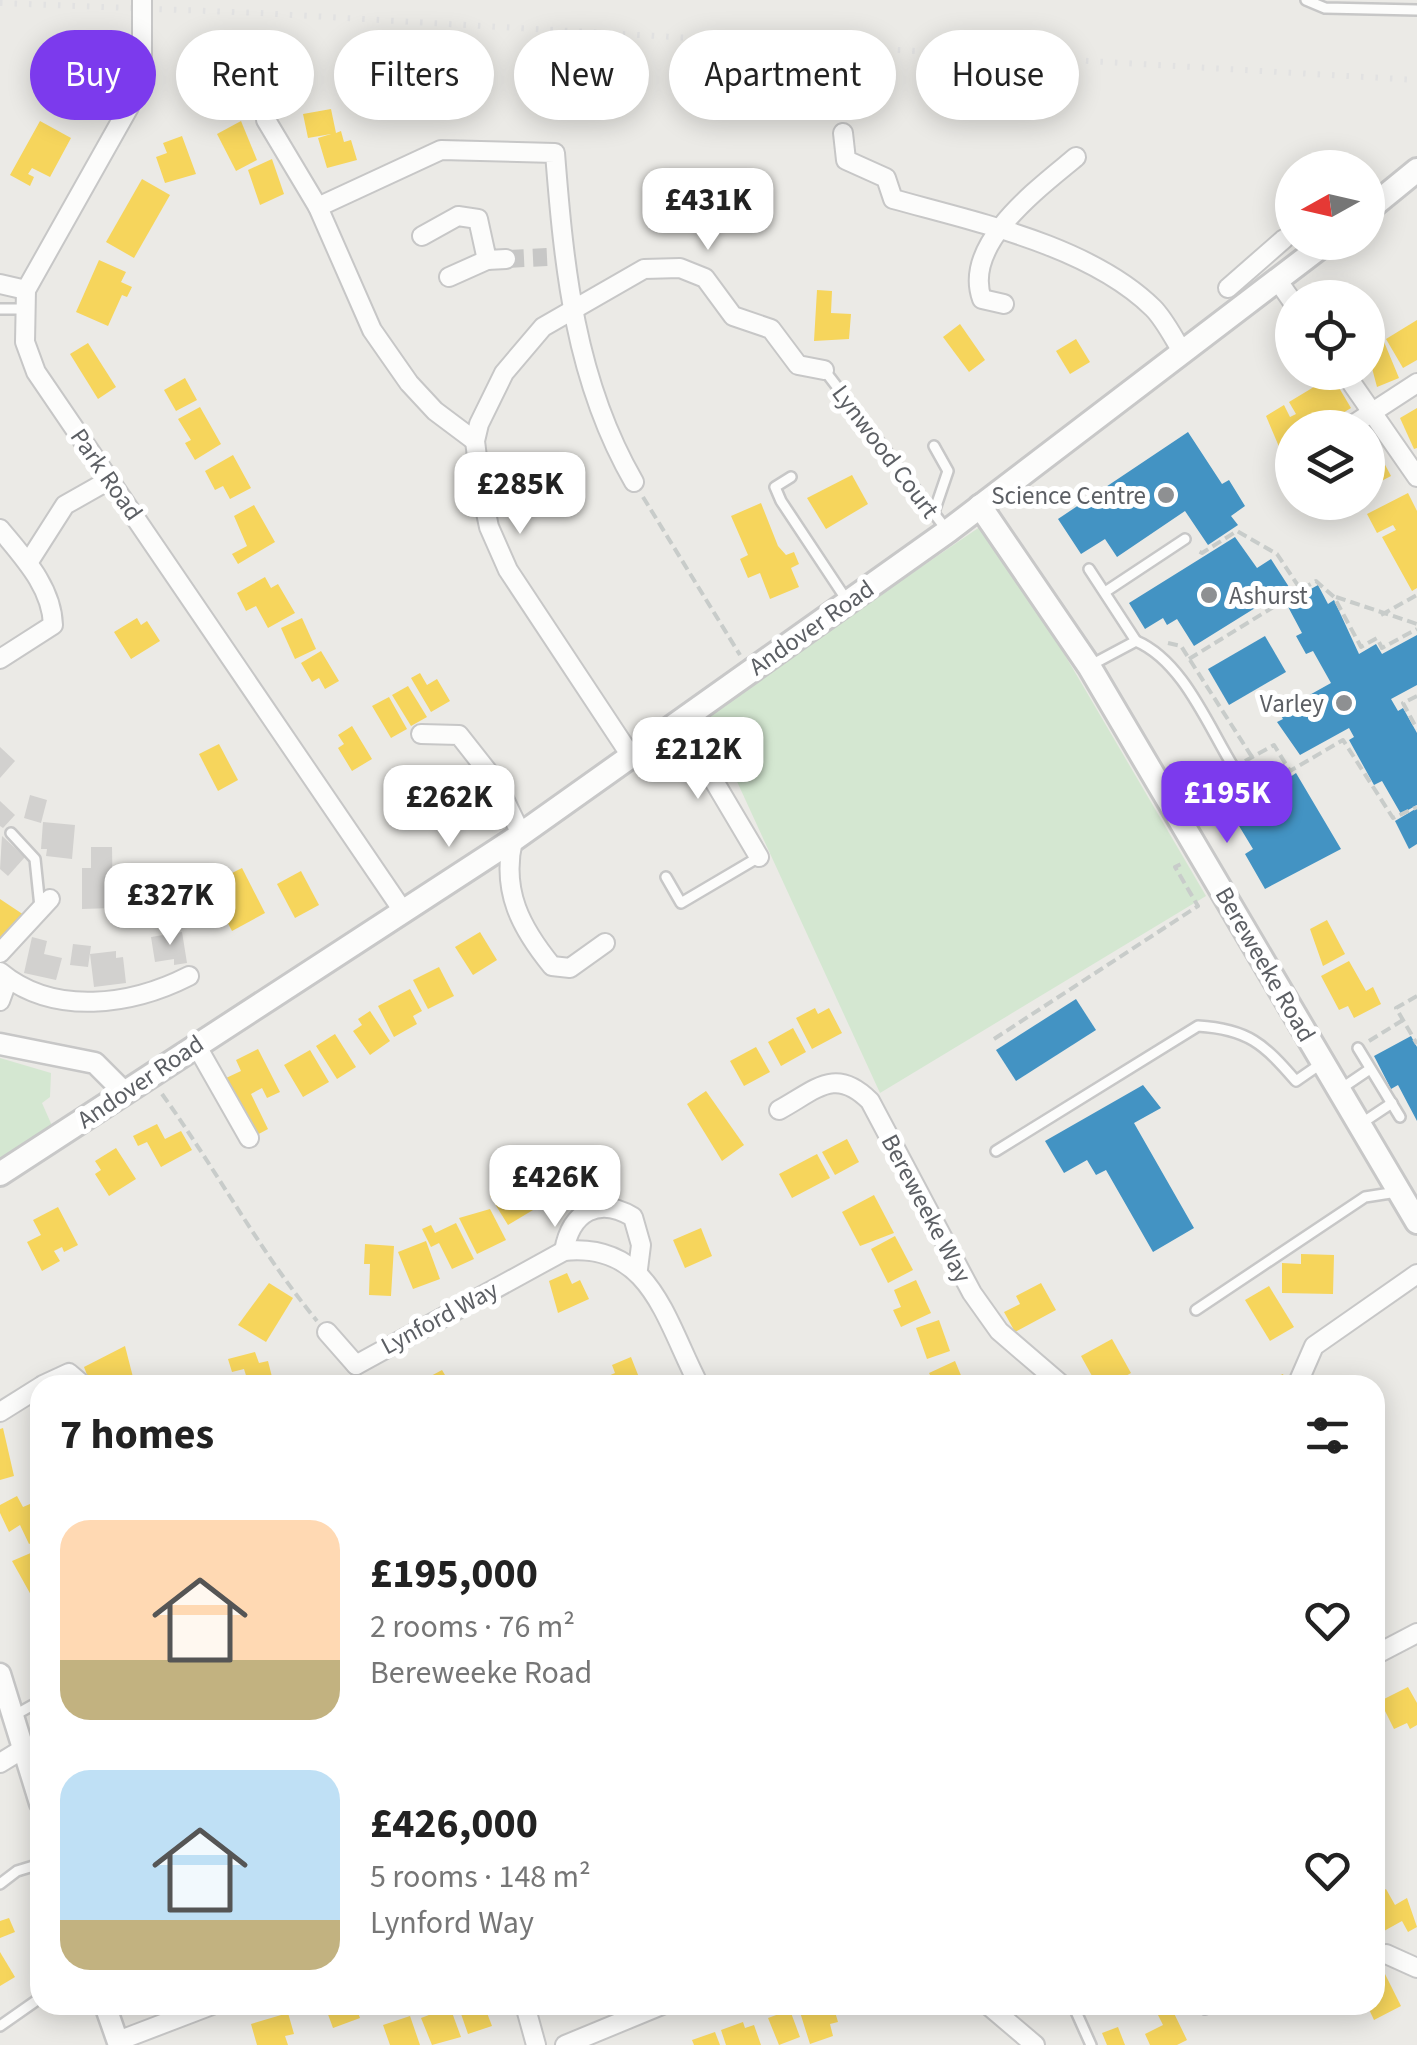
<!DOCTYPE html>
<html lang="en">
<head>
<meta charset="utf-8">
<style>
  body { margin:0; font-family:"Source Sans 3",sans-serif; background:#f6f6f6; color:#222; height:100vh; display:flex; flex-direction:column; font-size:38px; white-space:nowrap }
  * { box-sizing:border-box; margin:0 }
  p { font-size:32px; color:#767676 }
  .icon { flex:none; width:55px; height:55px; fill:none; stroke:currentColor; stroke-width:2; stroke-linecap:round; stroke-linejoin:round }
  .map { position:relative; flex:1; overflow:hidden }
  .details { position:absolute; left:30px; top:1375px; width:1355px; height:640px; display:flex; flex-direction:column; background:#fff; border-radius:30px; box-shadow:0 5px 25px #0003 }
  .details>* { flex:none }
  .hud { position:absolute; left:30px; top:30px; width:1358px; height:90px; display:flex; gap:20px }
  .needle { width:65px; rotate:262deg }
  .controls { position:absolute; left:1275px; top:150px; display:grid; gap:20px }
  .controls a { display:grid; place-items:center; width:110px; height:110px; border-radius:50%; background:#fff; box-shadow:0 5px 25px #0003; font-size:50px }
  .price { position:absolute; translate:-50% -85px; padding:0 22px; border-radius:20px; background:#fff; color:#222; font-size:32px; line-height:65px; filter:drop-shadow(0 2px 5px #0008) }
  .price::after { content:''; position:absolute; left:50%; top:60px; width:30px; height:22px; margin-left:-15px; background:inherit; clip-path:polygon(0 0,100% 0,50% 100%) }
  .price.selected { background:#7c3aed; color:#fff }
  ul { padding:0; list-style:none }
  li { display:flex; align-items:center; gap:30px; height:250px; padding:0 30px }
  li span { display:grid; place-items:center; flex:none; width:280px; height:200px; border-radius:30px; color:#555 }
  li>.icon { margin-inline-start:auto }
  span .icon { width:120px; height:120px; fill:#fffc; stroke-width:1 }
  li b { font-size:42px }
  h2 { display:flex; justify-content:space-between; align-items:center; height:120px; padding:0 30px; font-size:42px }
  .chip { padding:0 35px; border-radius:45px; background:#fff; box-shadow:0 5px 25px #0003; font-size:35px; line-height:90px }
  .chip.selected { background:#7c3aed; color:#fff }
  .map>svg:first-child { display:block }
  .green { fill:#d4e7d1 }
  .homes { fill:#f6d55c }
  .schools { fill:#4393c3 }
  .building { fill:#d2d1cf }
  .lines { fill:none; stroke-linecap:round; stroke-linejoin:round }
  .minor-tunnel { stroke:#c7c7c6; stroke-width:18; stroke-dasharray:18 9; stroke-linecap:butt }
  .service-casing { stroke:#c7c7c7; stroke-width:14 }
  .minor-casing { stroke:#c7c7c7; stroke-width:22 }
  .tertiary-casing { stroke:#c7c7c7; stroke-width:25 }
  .secondary-casing { stroke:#c8c8c8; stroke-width:28 }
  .path { stroke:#c8ccca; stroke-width:4; stroke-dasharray:10 5; stroke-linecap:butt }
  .service { stroke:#fcfcfb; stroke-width:9 }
  .minor { stroke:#fcfcfb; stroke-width:18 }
  .tertiary { stroke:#fcfcfb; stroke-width:20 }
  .secondary { stroke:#fcfcfb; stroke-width:22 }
  .rail { stroke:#e2e2e2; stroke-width:6; stroke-dasharray:2.5 12; stroke-linecap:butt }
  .minor-bridge-casing { stroke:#c7c7c7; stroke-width:22; stroke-linecap:butt }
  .minor-bridge { stroke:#fcfcfb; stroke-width:18 }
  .poi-dot { fill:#8e9092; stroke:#fff; stroke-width:4 }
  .labels { text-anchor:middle; stroke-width:10; stroke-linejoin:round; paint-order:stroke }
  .street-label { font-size:25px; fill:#5c5f64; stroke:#fff }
  .poi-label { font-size:25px; fill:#5c5f64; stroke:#fff; text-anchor:end }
</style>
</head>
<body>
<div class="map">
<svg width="1417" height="2045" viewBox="0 0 1417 2045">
  <rect width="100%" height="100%" fill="#ebeae6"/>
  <g class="green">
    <path d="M987,522l219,374 -326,197 -174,-379z"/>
    <path d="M0,1058l51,15 -1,24 -8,6 11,25 -53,35z"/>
  </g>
  <g class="homes">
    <path d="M331,109l5,24 5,-2 3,11 7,-2 6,20 -30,8 -9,-30 13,-4 -23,4 -5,-24z"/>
    <path d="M40,121l31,17 -21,39 -18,-9 -4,6 6,3 -4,9 -20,-11z"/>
    <path d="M241,121l16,39 -21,11 -19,-37z"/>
    <path d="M182,136l14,38 -31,9 -9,-26 11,-4 -4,-10z"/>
    <path d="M272,159l12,35 -24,11 -12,-35z"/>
    <path d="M142,179l28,16 -36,63 -28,-16z"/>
    <path d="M99,260l27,12 -5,10 11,5 -5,10 -5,-2 -14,31 -32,-14z"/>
    <path d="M817,290l15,1 -1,22 20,1 -2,25 -35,2z"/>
    <path d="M1417,320v40l-14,8 -17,-29z"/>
    <path d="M960,324l25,36 -16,12 -26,-35z"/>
    <path d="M1382,337l17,41 -22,9 -9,-34 7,-4 -3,-7z"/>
    <path d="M1076,339l14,23 -20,12 -14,-23z"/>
    <path d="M88,343l28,44 -18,12 -28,-45z"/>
    <path d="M1332,376l19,32 -33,20h-26v14l-12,7 -14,-33 18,-11 6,12 6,-3 -7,-12z"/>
    <path d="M185,378l12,22 -21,11 -12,-21z"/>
    <path d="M200,407l21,37 -26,16 -10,-17 6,-3 -13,-21z"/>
    <path d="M1417,408v40l-3,1 -14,-31z"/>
    <path d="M1373,442l18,34 -23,12v-43z"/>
    <path d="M233,455l18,33 -21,11 -7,-13 -8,4 -10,-19z"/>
    <path d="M852,475l16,29 -42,25 -19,-31z"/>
    <path d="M1408,493l9,18v77l-5,3 -30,-54 14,-7 -3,-5 -16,8 -10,-19z"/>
    <path d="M761,503l17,43 8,9 8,-3 5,12 -8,4 8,19 -29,12 -10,-26 -12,5 -8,-19 8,-4 -17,-39z"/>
    <path d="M254,505l21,37 -37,22 -6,-10 15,-8 -13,-30z"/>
    <path d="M265,577l6,11 7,-4 17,29 -27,15 -12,-22 -10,5 -9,-18z"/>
    <path d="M137,618l4,7 6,-4 13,20 -29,18 -17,-27z"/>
    <path d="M302,618l14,31 -21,10 -14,-31z"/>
    <path d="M321,651l18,30 -14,8 -6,-11 -7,4 -11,-19z"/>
    <path d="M420,673l7,12 10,-6 13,22 -19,11 -20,-34z"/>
    <path d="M408,686l19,31 -16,9 -19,-31z"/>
    <path d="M389,697l18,32 -16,9 -19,-32z"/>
    <path d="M352,726l20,33 -20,12 -14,-23 6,-4 -6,-9z"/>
    <path d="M219,744l19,36 -20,11 -19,-37z"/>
    <path d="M242,868l23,45 -33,18 -24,-46z"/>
    <path d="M301,871l18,34 -24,13 -18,-34z"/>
    <path d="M0,899l24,16 -24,26z"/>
    <path d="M1327,920l18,34 -22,12 -13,-37z"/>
    <path d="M480,932l17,28 -24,15 -18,-28z"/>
    <path d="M1349,961l17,30 7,-4 8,17 -27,14 -6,-12 -9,4 -18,-34z"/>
    <path d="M439,967l15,29 -26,13 -15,-29z"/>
    <path d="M410,989l12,22 -9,5 4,8 -23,13 -16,-31z"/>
    <path d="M815,1008l3,6 11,-6 13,25 -30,16 -16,-31z"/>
    <path d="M370,1011l20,30 -20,14 -17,-24 9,-6 -4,-6z"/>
    <path d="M793,1028l13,24 -25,14 -13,-24z"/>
    <path d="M335,1034l21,33 -19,12 -21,-33z"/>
    <path d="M756,1047l14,25 -26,14 -14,-25z"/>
    <path d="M258,1049l22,43 -13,6 -5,-10 -11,6 17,35 -13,7 -29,-58 15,-7 -5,-11z"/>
    <path d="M310,1050l19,32 -26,15 -19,-32z"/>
    <path d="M706,1091l38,54 -22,16 -35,-57z"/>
    <path d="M157,1124l8,15 16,-8 11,19 -31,17 -14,-25 -9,4 -5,-10z"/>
    <path d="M847,1139l12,23 -24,13 -13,-23z"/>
    <path d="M116,1148l20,31 -27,17 -14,-22 6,-4 -6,-9z"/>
    <path d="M817,1154l13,24 -38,20 -13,-24z"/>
    <path d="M520,1189l13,21 -25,15 -18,-29 7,-4 5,8z"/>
    <path d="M874,1195l20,38 -34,13 -18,-34z"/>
    <path d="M58,1207l20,38 -14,7 -2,-5 -8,4 6,10 -18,10 -15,-29 14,-7 -8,-15z"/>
    <path d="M490,1209l16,31 -29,14 -18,-36z"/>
    <path d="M456,1223l18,36 -22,10 -13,-26 -8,4 -9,-18 9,-4 4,8z"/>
    <path d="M701,1228l11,28 -27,12 -12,-28z"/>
    <path d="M895,1236l18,34 -25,13 -17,-34z"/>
    <path d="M426,1241l14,38 -27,10 -15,-37z"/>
    <path d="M365,1244l29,2 -3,50 -22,-1 1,-31h-6z"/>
    <path d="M1301,1254l33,1 -1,39 -51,-1v-30l19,1z"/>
    <path d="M567,1273l5,11 8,-4 9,19 -31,14 -9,-32z"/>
    <path d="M916,1280l15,33 -30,14 -8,-17 8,-3 -7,-17z"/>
    <path d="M269,1283l24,15 -27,44 -28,-17z"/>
    <path d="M1041,1283l15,27 -41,22 -11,-20 16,-8 -4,-8z"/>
    <path d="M1269,1286l25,41 -24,14 -25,-41z"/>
    <path d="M939,1320l11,31 -23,8 -11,-31z"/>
    <path d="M1112,1339l19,34 -21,12h-13l-16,-29z"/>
    <path d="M125,1346l10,39h-44l-7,-18z"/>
    <path d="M255,1352l4,11 9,-2 6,24h-25l-5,-16 -12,3 -4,-13z"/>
    <path d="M631,1357l11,28h-32l-4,-8 9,-4 -3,-8z"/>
    <path d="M955,1361l10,24h-30l-6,-12z"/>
    <path d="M442,1370l9,15h-35l13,-8z"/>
    <path d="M1283,1374l4,11h-31z"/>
    <path d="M3,1428l11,48 -14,4v-51z"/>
    <path d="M17,1496l6,11 7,-3 10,21v14l-11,5 -9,-19 -11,7 -9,-19v-8z"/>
    <path d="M40,1549v53l-4,2 -24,-43z"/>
    <path d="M1408,1687l9,16v22l-7,4 -3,-6 -13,6 -14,-28z"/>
    <path d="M1386,1889l9,16 12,-7 10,29 -9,5 -6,-11 -18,10 -9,-16v-20z"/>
    <path d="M9,1918l6,14 -15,6v-17z"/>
    <path d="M0,1952l15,25 -15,9z"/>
    <path d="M1382,1968l19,38 -27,14 -7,-15h8v-33z"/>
    <path d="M316,2005h39l5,13 -27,10 -7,-19 -7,3z"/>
    <path d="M476,2005h8l8,21 -24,8 -8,-23z"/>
    <path d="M804,2005h29l5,17 -8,2 3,12 -23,8 -11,-35z"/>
    <path d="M1153,2005h17l17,35 -10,5h-27l-5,-11 18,-9z"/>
    <path d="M450,2007l11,30 -29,8 -11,-27z"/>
    <path d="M790,2010l10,27 -21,8 -11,-27z"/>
    <path d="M288,2013l6,21 -9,2 3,9h-31l-6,-21z"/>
    <path d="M410,2016l10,29h-30l-7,-20z"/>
    <path d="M743,2022l2,6 9,-3 7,20h-35l-5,-15z"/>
    <path d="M1118,2027l7,18h-18l-5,-12z"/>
    <path d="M715,2032l5,13h-26l-2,-5z"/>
  </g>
  <g class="schools">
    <path d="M1188,432l34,52 7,-4 16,26 -14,10 7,9 -30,20 -23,-34 -68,46 -12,-18 -24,15 -23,-35z"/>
    <path d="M1235,537l22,31 14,-9 18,28 -95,59 -17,-27 -10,6 -4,-7 -18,11 -16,-26z"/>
    <path d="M1318,585l10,19 6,-4 25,54 17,-10 6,10 35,-19v50l-26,14 7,12 5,-3 14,25v72l-16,9 -19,-33 -8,4 -25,-45 5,-3 -5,-9 -49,27 -23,-33 6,-3 -4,-7 52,-29 -18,-32 -7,3 -10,-18 6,-3 -16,-30z"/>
    <path d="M1265,636l21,36 -57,33 -21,-36z"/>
    <path d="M1296,773l45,76 -76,40 -20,-35 8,-5 -20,-33z"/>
    <path d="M1417,808v36l-8,5 -14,-28z"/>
    <path d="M1076,999l20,31 -80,51 -20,-31z"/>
    <path d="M1411,1036l6,11v74l-19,-36 -7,4 -17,-33z"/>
    <path d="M1143,1085l18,23 -27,15 60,105 -41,24 -47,-82 -10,5 -9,-15 -23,13 -19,-32z"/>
  </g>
  <g class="building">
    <path d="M0,747l15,14 -15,17z"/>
    <path d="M30,795l17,5 -6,23 -17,-5z"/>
    <path d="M0,801l15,14 -12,13 -3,-2z"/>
    <path d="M43,822l32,3 -3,34 -26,-3 1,-7h-6z"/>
    <path d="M2,836l23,21 -17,19 -8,-7z"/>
    <path d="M91,847h21l1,61 -31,1v-41h9z"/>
    <path d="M182,932l5,31 -13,2v-6l-19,3 -4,-25z"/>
    <path d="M32,937l15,4 -3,13 18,4 -6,22 -32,-7z"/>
    <path d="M73,944l18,2 -3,21 -18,-2z"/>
    <path d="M116,951v7l7,-1 3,26 -32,4 -4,-33z"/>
  </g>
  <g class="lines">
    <path class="minor-tunnel" d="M506,259l41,-2"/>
    <defs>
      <g id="service">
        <path d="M1306,0l19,8 92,2"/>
        <path d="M0,309h24"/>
        <path d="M825,371l121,158"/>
        <path d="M791,477l-16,10 6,14 65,98"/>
        <path d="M934,512l14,-41 -14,-25"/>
        <path d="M1089,569l47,72"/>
        <path d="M1105,592l80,-53"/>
        <path d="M1091,665l45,-24c47,20 72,85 98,127l-4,16 -49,32"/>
        <path d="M11,833l24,26 5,48"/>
        <path d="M666,877l15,26 78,-46"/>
        <path d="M1358,1048l42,69"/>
        <path d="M1342,1088l28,-19"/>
        <path d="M1362,1123l30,-20"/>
        <path d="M996,1151l202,-125c50,3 66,18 98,55l26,-18"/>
        <path d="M1196,1310l169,-113 32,-5"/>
        <path d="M15,1715l25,-14"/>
        <path d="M0,1884l17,-13 23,-7"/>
        <path d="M1073,2005l18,40"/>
        <path d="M1203,2005l2,4"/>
        <path d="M0,2026l40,-28"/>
      </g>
      <g id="minor">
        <path d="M142,65l-13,42 -103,183 -1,52 11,30 367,539"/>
        <path d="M266,120l52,87 54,123 37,53 26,28 40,30"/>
        <path d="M843,133l3,27 40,18 7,21c83,23 197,47 260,109 12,12 21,31 30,45"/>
        <path d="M318,207l123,-57 114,3c9,115 20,227 79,329"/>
        <path d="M422,236l36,-20 20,3 9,41 19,-1"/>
        <path d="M449,277l38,-17"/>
        <path d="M1278,281l14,20"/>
        <path d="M0,284l26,6"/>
        <path d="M1228,288l56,-49"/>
        <path d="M1004,304l-22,-5c-20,-55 57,-111 94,-142"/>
        <path d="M1344,372l73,105"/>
        <path d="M1348,428l69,-45"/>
        <path d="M0,529c23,28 52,58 53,96l-53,34"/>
        <path d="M28,563l37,-58 46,-26"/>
        <path d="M679,722l80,135"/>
        <path d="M421,734l38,1 37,47 25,52"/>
        <path d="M631,756l-123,-186 -19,-43 -8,-38 -6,-48 4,-17 25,-51 39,-46 101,-58 36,-1 25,10 28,38 38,13 27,36 26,5"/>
        <path d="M513,840c-12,51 8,88 39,126l18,2 35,-25"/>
        <path d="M0,953l50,-54"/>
        <path d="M0,972c54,45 132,33 189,4"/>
        <path d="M0,1001l8,-22"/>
        <path d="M195,1043l54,95"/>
        <path d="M779,1110c37,-20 56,-44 91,-9l102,192 27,38 63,54"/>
        <path d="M564,1251c7,-39 34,-55 69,-34l8,28 -3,24"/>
        <path d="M327,1332l29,33"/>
        <path d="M356,1365l208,-114c87,-9 101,69 135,134"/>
        <path d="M43,1385l26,-12 14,12"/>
        <path d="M1297,1385l17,-39 103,-72"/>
        <path d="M0,1412l40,-25"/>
        <path d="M1375,1655l42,-22"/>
        <path d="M0,1763l23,-14"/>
        <path d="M1386,1954l31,14"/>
        <path d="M525,2005l11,40"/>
        <path d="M988,2005l47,40"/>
        <path d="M118,2041l94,-36"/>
        <path d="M565,2045l97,-40"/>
      </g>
      <g id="tertiary">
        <path d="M0,1044l95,19 29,29"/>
        <path d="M0,1674l40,129"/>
        <path d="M105,2005l14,40"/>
      </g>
      <g id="secondary">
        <path d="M1368,210l49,-40"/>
        <path d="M980,506l109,160 328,556"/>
        <path d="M0,1174l513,-334 435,-309 379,-289"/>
      </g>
    </defs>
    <use href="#service" class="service-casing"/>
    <use href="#minor" class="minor-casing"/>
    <use href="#tertiary" class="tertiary-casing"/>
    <use href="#secondary" class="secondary-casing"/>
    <g class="path">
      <path d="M643,497l97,158"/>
      <path d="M1302,589l14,-8 18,16 27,50 16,-9 5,10 35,-19"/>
      <path d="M1336,597l81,27"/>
      <path d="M1381,615l36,-20"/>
      <path d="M1168,643l13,3 71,111"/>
      <path d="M1189,659l112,-69 -24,-36 -40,-23 -35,22 -6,-3"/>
      <path d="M1417,696l-14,7 14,26"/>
      <path d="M1245,761l29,-16 16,26 53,-31 50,78 24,-11"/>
      <path d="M1417,996l-21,12 21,36"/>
      <path d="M994,1039l204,-133 -23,-39 6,-3"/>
      <path d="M1369,1041l34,-21"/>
      <path d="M162,1094c54,75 96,155 155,227"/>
    </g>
    <use href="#service" class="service"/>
    <use href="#minor" class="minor"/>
    <use href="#tertiary" class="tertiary"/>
    <use href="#secondary" class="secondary"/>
    <path class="rail" d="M0,3l259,10 1158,67"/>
    <defs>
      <path id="minor-bridge" d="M142,65v-65"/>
    </defs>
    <use href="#minor-bridge" class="minor-bridge-casing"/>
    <use href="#minor-bridge" class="minor-bridge"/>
  </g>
  <g class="poi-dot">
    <circle cx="1166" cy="495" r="10"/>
    <circle cx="1209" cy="595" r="10"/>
    <circle cx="1344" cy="703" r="10"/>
  </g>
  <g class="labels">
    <g class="street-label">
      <text transform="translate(886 451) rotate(53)" y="9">Lynwood Court</text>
      <text transform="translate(107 474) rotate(55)" y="9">Park Road</text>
      <text transform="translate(811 627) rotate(-35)" y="9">Andover Road</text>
      <text transform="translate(1266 964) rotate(60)" y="9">Bereweeke Road</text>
      <text transform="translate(140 1081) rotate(-34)" y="9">Andover Road</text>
      <text transform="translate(927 1208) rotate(62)" y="9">Bereweeke Way</text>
      <text transform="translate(439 1317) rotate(-28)" y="9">Lynford Way</text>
    </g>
    <g class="poi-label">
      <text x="1146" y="504">Science Centre</text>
      <text x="1229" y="604" text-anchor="start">Ashurst</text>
      <text x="1324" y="712">Varley</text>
    </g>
  </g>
</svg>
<div class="controls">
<a><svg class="needle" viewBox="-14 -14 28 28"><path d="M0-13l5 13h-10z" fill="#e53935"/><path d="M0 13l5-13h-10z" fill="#767676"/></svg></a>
<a><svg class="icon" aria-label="locate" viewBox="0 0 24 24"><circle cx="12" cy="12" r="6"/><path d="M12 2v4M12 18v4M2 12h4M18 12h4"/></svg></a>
<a><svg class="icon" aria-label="layers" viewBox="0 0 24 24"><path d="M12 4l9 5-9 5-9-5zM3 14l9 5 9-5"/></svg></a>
</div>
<b class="price" style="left:708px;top:253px">£431K</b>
<b class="price" style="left:520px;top:537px">£285K</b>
<b class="price" style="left:698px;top:802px">£212K</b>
<b class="price selected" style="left:1227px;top:846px">£195K</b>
<b class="price" style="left:449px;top:850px">£262K</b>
<b class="price" style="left:170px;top:948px">£327K</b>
<b class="price" style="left:555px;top:1230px">£426K</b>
<div class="hud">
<a class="chip selected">Buy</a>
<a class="chip">Rent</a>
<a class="chip">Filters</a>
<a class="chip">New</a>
<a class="chip">Apartment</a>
<a class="chip">House</a>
</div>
<section class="details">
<h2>7 homes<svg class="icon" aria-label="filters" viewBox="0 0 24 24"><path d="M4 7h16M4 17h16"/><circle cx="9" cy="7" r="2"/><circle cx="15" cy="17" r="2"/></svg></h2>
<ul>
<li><span style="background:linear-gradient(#ffd9b3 70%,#c2b280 0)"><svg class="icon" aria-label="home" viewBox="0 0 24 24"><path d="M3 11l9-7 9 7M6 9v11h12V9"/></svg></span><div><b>£195,000</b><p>2 rooms · 76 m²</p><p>Bereweeke Road</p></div><svg class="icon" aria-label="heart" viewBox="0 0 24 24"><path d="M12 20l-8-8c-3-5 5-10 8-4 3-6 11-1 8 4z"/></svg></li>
<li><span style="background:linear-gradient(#bfe0f5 75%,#c2b280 0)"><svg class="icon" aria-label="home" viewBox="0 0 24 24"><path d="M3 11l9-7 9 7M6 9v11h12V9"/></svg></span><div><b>£426,000</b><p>5 rooms · 148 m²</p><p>Lynford Way</p></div><svg class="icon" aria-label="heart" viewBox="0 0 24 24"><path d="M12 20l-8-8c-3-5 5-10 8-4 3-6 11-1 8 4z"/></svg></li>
</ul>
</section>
</div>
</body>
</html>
